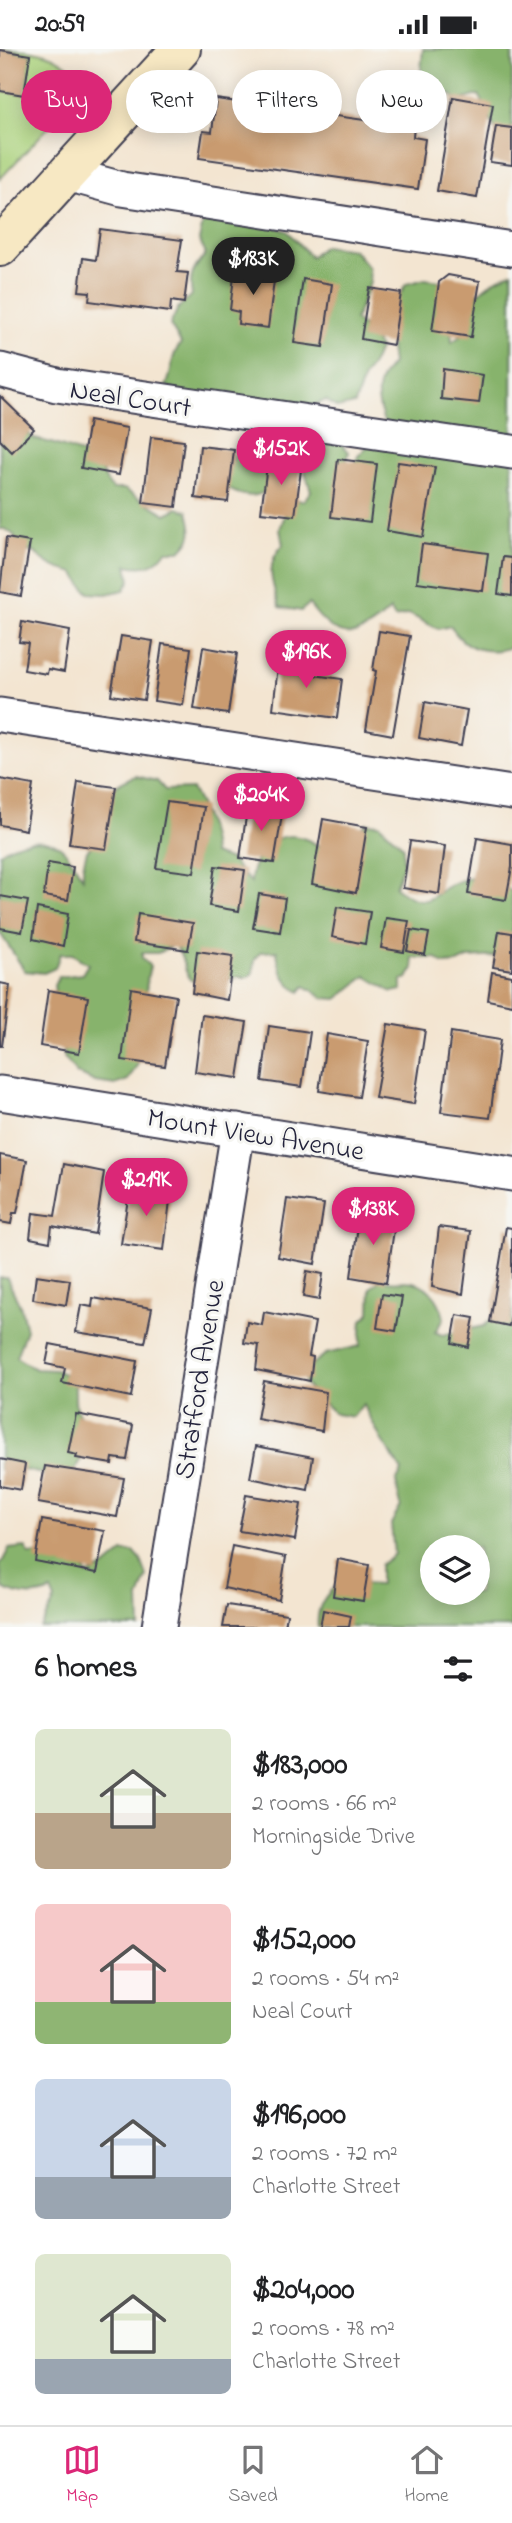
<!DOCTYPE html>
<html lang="en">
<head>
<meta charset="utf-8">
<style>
  body { margin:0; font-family:"Indie Flower",sans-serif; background:#f2f2f2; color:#202124; height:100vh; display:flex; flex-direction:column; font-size:26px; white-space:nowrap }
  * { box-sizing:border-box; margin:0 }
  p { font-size:23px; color:#757577 }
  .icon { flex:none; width:38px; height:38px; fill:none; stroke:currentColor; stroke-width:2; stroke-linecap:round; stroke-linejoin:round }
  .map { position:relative; height:1578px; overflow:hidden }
  .details { display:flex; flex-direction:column; background:#fff; flex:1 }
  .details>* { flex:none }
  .hud { position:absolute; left:21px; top:21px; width:471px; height:63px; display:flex; gap:14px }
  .tools { position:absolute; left:420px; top:1486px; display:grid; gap:14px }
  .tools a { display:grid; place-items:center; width:70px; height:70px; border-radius:50%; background:#fff; box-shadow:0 4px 18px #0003; font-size:35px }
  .price { position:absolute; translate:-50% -60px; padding:0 16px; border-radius:24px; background:#db2777; color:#fff; font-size:23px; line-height:46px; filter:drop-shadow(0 2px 4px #0008) }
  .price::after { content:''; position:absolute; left:50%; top:42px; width:21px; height:16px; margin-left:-10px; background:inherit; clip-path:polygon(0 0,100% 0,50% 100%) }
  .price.active { background:#222; color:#fff }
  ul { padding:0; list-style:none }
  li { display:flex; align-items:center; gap:21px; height:175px; padding:0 35px }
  li span { display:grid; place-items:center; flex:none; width:196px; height:140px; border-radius:10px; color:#555 }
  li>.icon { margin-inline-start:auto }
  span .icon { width:84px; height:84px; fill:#fffc; stroke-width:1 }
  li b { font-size:30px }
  h2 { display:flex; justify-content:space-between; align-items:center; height:84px; padding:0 35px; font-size:30px }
  .chip { padding:0 24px; border-radius:32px; background:#fff; box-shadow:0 4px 18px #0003; font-size:24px; line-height:63px }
  .chip.active { background:#db2777; color:#fff }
  .status { display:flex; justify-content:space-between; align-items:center; height:49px; padding:0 35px; background:#fff; direction:ltr }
  .status svg { height:19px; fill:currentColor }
  .dock { display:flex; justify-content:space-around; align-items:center; height:98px; border-top:2px solid #e0e0e0; background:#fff; font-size:19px; color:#757577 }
  .dock a { display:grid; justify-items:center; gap:4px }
  .dock .active { color:#db2777 }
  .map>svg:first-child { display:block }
  .green { fill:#aad17c; stroke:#667a5c; stroke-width:2 }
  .forest { fill:#87b36c; stroke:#546a54; stroke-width:2; fill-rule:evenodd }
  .building { fill:#c99b6f }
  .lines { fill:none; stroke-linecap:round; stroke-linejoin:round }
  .minor-casing { stroke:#413f52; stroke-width:37 }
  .secondary-casing { stroke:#413f52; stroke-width:42 }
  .minor { stroke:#fff; stroke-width:33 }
  .secondary { stroke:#f7e8c3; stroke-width:38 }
  .labels { text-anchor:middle; stroke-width:6; stroke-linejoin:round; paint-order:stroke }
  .street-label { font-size:28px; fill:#22223b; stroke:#f6f6f2 }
</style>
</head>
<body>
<div class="status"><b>20:59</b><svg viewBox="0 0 49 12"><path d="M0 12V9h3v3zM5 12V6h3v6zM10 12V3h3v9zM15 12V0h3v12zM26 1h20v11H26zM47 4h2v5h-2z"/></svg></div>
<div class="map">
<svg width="512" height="1578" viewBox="0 0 512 1578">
  <rect width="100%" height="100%" fill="#f6f6f2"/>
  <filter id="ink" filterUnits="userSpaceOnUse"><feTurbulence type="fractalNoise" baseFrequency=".0143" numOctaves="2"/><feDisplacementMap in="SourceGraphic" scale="14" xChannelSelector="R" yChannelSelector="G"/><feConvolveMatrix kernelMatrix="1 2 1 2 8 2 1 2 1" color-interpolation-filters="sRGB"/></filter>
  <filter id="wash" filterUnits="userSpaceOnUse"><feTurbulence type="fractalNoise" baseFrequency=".00686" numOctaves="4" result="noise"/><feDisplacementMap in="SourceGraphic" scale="28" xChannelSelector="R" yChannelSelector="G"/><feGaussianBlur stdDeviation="1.57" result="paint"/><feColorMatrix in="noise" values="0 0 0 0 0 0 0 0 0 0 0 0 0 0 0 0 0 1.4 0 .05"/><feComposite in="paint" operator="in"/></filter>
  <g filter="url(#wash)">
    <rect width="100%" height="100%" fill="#f3e5d1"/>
    <path class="green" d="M0,0c44,0 57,5 89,35l-89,95v-88l24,3 6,-39z"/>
    <g class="forest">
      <path d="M423,0h89v78l-6,4 -9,2c-7,-13 -10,-25 -18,-38l-21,6 -9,-8h-15l-14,-11z"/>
      <path d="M215,158l72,24 24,26 13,-11 30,4 15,18 1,14 -15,38 16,15 8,13 -4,11 -11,18 -9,27 -18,4 -11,-8 -29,12 -58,-12 -10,-8 -11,13 -52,-19c8,-16 3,-28 15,-43l-11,-18 8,-17 14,-13c-4,-19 2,-27 14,-41l-7,-14 5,-21z"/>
      <path d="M512,223v375c-25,8 -48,3 -61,-21l-13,3 -29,-15 -14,4 -5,-8c-33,32 -53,33 -81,-6l-8,7 -21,-4c-8,-22 -16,-43 3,-62l-3,-16 10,-28 14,-1 7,-9 -9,-29c-25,21 -44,48 -76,25l2,-20 17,-27 15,-30 73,24 16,18 -5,17 7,7 7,-20 28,-29c-10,-25 -14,-42 6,-63 -5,-33 -3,-51 14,-80l19,-5 22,3 5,60 14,-10c0,-7 0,-17 3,-23 8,-19 25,-30 43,-37z"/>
      <path d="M25,381l9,9c10,1 57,16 62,22 9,10 5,17 17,28h11l42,25 12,-6 10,3c4,19 8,25 -8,40h-14c-12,15 -20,18 -39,14l3,15 -6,10 -18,4 -17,-1 -8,-9 -6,-11c-18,-4 -27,-8 -41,-21l-10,-1 -7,-4 -3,-12 -9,-6h-5v-88z"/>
      <path d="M136,727l21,5 8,9 27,-1c11,19 20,44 21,65l18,6 20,23c1,-31 26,-58 59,-42 7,3 13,9 18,13l29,-18 9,-13 13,1 24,22v19l-8,22c10,7 18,14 31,13 6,-1 13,-8 19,-12 25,-15 45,-14 67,4v63l-44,3 -10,5 -14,1 -8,-6h-24l2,10 -6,10 -6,2v10l-10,2 -26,-16 -29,23 -13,-1 -19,-12 -5,6c-15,-9 -22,-24 -23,-41l-16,1 -6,7 -2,14 -5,4h-11l-20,7 -26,-4c-10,-12 -5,-22 -17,-35l-16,8h-16v6l8,7 -3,13 -4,77 -15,24 -13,5 -20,-3 -19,-9 -12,-16 -10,-72 5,-8 23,-3 6,-10 -16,-10h-12l-5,14 -11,5 -19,-2 -25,-38v-80c16,-12 41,-17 59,-7 11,7 17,23 24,32v-12l4,-16 10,-8c5,-34 2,-53 39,-66z"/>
      <path d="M0,1229h7l14,30 5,22 -10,27 19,12 21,1 18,10c2,10 0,20 2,28 2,5 6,10 7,15 7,23 1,39 -16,55 -21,-2 -50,-12 -67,-9z"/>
      <path d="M381,1230c10,3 14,3 24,2 22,0 35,18 39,37l-9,14 7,3 42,-9 28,-25v326h-194c-2,-20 6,-31 21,-44l41,2v-20l14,-11 -3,-30 10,-18 -5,-24 6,-11 -21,-32 -18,-35 -10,13 -18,-3 -31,-31 3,-15 19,-14 34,-8 2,-26 8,-7 1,-25zM432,1498h46v46h-46z"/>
      <path d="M25,1498l5,8 15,-2 36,9 6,13 18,-8 18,-15h11l7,8 6,16 -8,23 1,28h-100l15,-27 -4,-9c-17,7 -32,6 -48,-3l-3,-22 9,-17z"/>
    </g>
    <g id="blocks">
      <g class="building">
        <path d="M0,1l30,5 -6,40 -24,-4z"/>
        <path d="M453,48l40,7 -16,94 -40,-7z"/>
        <path d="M216,50l198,28 -1,10 12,2 -7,50 -219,-31 4,-27 9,1z"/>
        <path d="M496,77l16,2v37l-22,-3z"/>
        <path d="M100,180l82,11 -5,32 11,1 -4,30 -13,-2 -1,11 -81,-11 1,-9 -11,-1 4,-33 13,2z"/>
        <path d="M235,219l40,5 -7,55 -30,-4 1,-12 -9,-2z"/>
        <path d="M448,226l32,6 -9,56 -39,-6 7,-49z"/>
        <path d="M303,230l29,5 -9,63 -29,-4z"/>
        <path d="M369,239l32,5 -8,52 -32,-6z"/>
        <path d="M443,320l40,6 -4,28 -38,-4z"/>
        <path d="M0,347l34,33 -22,23 -12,-12z"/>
        <path d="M89,372l38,7 -8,47 -38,-7z"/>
        <path d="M151,388l33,4 -8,66 -33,-4z"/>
        <path d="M200,397l34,4 -6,52 -33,-4z"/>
        <path d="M268,408l34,5 -7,54 -34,-4z"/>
        <path d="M338,410l39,5 -7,58 -39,-5z"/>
        <path d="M398,413l37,5 -12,70 -36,-6z"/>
        <path d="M6,489l24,4 -9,54 -21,-4z"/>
        <path d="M422,495l66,9 -5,38 -66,-9z"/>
        <path d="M503,508l9,1v38l-14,-2z"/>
        <path d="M22,573l48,9 -6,41 -16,-3 -1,5 -23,-4 4,-27 -9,-1z"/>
        <path d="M379,582l31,5 -17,99 -27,-5 10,-59 -3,-1z"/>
        <path d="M121,587l32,5 -9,59 -33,-5z"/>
        <path d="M162,595l29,4 -8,57 -29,-4z"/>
        <path d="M203,598l34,6 -9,61 -34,-5z"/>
        <path d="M279,609l36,5 -2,12 29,4 -5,39 -64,-9z"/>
        <path d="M425,653l42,8 -6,36 -42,-8z"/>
        <path d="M0,730l33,6 -7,45 -26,-5z"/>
        <path d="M78,733l38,5 -10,62 -37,-5z"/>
        <path d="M167,753l37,5 -10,66 -38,-5z"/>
        <path d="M248,754l35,6 -9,54 -34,-5z"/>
        <path d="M323,770l44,8 -11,66 -44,-9z"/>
        <path d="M477,789l35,6v23l-6,33 -38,-6z"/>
        <path d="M410,792l35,5 -6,48 -36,-6z"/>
        <path d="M48,814l25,4 -5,33 -24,-4z"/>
        <path d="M215,817l30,4 -6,41 -30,-5z"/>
        <path d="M259,845l26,4 -5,34 -27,-4z"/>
        <path d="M0,847l28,5 -6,31 -22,-4z"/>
        <path d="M337,858l33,5 -5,32 -33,-7z"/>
        <path d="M37,859l31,6 -5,32 -30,-7z"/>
        <path d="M138,865l55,9 -5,27 -54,-8z"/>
        <path d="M386,869l23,3 -5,31 -23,-4z"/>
        <path d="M411,881l18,3 -4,22 -18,-4z"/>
        <path d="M499,882l13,2v37l-19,-3z"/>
        <path d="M197,902l36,5 -6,44 -35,-7z"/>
        <path d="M492,923l20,4v29l-24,-5z"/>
        <path d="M0,934l10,2 -8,61h-2z"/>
        <path d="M131,939l45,8 -11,70 -43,-6z"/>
        <path d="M48,941l40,7 -9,56 -39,-7z"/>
        <path d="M202,966l45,7 -9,56 -43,-6z"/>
        <path d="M388,975l37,6 -11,74 -39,-6z"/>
        <path d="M269,977l41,6 -8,55 -40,-6z"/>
        <path d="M451,983l49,8 -10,78 -49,-6z"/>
        <path d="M327,985l41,7 -9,56 -40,-6z"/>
        <path d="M0,1106l27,5 -10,53h-4l-2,11 -11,-2z"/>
        <path d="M64,1115l40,8 -9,62 -43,-8 -2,16 -20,-4 3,-25 22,3z"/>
        <path d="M130,1137l41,6 -7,58 -43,-6z"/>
        <path d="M287,1150l37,5 -9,60 -37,-7z"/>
        <path d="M360,1162l36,6 -10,66 -35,-6z"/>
        <path d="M439,1178l32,4 -8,63 -31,-7z"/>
        <path d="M506,1178l6,1v85l-3,13 -19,-4z"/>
        <path d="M307,1222l16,3 -4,26 -16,-3z"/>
        <path d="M36,1226l34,5 -4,25 -33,-6z"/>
        <path d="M382,1245l20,3 -6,34 -19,-3z"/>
        <path d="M93,1249l59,10 -7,35 -69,-11 5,-27 11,2z"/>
        <path d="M264,1263l51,10 -6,34 4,1 -3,24 -54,-11 3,-25 -15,-2 3,-21 15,3z"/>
        <path d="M457,1266l17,3 -6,29 -16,-4z"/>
        <path d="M50,1295l87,17 -6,36 -69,-14 3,-15 -19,-4z"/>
        <path d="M264,1332l62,11 -4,39 -65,-12z"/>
        <path d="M76,1365l57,11 -6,35 -14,-2 -1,6 -36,-6 1,-3 -9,-2z"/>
        <path d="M256,1397l57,11 -5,33 -58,-12z"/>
        <path d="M0,1410l25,5 -4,26 -21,-4z"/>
        <path d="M45,1417l79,12 -7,39 -79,-14z"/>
        <path d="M246,1446l55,9 -6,36 -56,-9z"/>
        <path d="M42,1471l63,11 -8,42 -62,-12z"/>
        <path d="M232,1497l54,11 -7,43 -55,-12z"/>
        <path d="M338,1510l31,6 -6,36 -30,-5z"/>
        <path d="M227,1556l60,9 -2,13h-62z"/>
        <path d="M323,1561l28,6 -2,11h-29z"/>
      </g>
    </g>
  </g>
  <g filter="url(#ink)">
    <use href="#blocks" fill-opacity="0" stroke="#413f52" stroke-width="2"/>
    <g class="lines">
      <defs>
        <g id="minor">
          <path d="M67,125l55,15 390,60"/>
          <path d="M0,321l57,15 455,67"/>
          <path d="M0,666l512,78"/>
          <path d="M0,1044l512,81"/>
          <path d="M159,1578l79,-497"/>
        </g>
        <path id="secondary" d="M0,198l181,-198"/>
      </defs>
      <use href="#minor" class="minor-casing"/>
      <use href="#secondary" class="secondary-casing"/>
      <use href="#minor" class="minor"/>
      <use href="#secondary" class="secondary"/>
    </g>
  </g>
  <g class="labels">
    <g class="street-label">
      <text transform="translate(131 348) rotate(9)" y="10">Neal Court</text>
      <text transform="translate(256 1084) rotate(9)" y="10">Mount View Avenue</text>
      <text transform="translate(198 1330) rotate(-81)" y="10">Stratford Avenue</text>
    </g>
  </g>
</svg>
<div class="tools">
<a><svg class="icon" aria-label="layers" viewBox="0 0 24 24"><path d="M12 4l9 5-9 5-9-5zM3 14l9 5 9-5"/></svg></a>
</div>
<b class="price active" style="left:253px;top:248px">$183K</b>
<b class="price" style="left:281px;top:438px">$152K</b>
<b class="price" style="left:306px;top:641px">$196K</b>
<b class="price" style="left:261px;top:784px">$204K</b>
<b class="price" style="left:146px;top:1169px">$219K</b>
<b class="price" style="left:373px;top:1198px">$138K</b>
<div class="hud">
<a class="chip active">Buy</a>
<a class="chip">Rent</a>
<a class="chip">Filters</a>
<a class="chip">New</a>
</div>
</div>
<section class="details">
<h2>6 homes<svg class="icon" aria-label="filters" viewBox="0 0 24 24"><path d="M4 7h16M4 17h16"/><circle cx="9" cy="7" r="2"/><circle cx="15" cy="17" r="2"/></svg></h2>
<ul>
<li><span style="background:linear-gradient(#dfe7d0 60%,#b9a48a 0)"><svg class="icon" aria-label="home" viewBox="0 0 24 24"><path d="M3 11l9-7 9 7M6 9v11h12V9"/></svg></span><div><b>$183,000</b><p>2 rooms · 66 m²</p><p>Morningside Drive</p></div></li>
<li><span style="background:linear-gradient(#f6c9c9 70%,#8fb573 0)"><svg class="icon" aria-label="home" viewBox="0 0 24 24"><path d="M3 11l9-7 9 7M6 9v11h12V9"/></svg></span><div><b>$152,000</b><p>2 rooms · 54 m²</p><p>Neal Court</p></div></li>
<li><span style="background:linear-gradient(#c9d6e8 70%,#9aa5b1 0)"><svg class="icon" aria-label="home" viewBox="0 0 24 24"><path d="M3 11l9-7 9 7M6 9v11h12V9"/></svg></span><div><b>$196,000</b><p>2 rooms · 72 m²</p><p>Charlotte Street</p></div></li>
<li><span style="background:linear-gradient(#dfe7d0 75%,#9aa5b1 0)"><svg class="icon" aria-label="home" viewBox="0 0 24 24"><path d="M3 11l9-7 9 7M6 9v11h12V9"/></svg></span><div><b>$204,000</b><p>2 rooms · 78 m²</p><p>Charlotte Street</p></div></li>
</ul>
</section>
<nav class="dock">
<a class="active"><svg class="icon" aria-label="map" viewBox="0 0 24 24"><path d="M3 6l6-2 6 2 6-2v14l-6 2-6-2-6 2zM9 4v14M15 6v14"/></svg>Map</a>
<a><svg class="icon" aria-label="saved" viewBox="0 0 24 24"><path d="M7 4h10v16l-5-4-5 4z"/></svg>Saved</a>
<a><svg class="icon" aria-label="home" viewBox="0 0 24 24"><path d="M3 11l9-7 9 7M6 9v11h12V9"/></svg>Home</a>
</nav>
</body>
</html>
